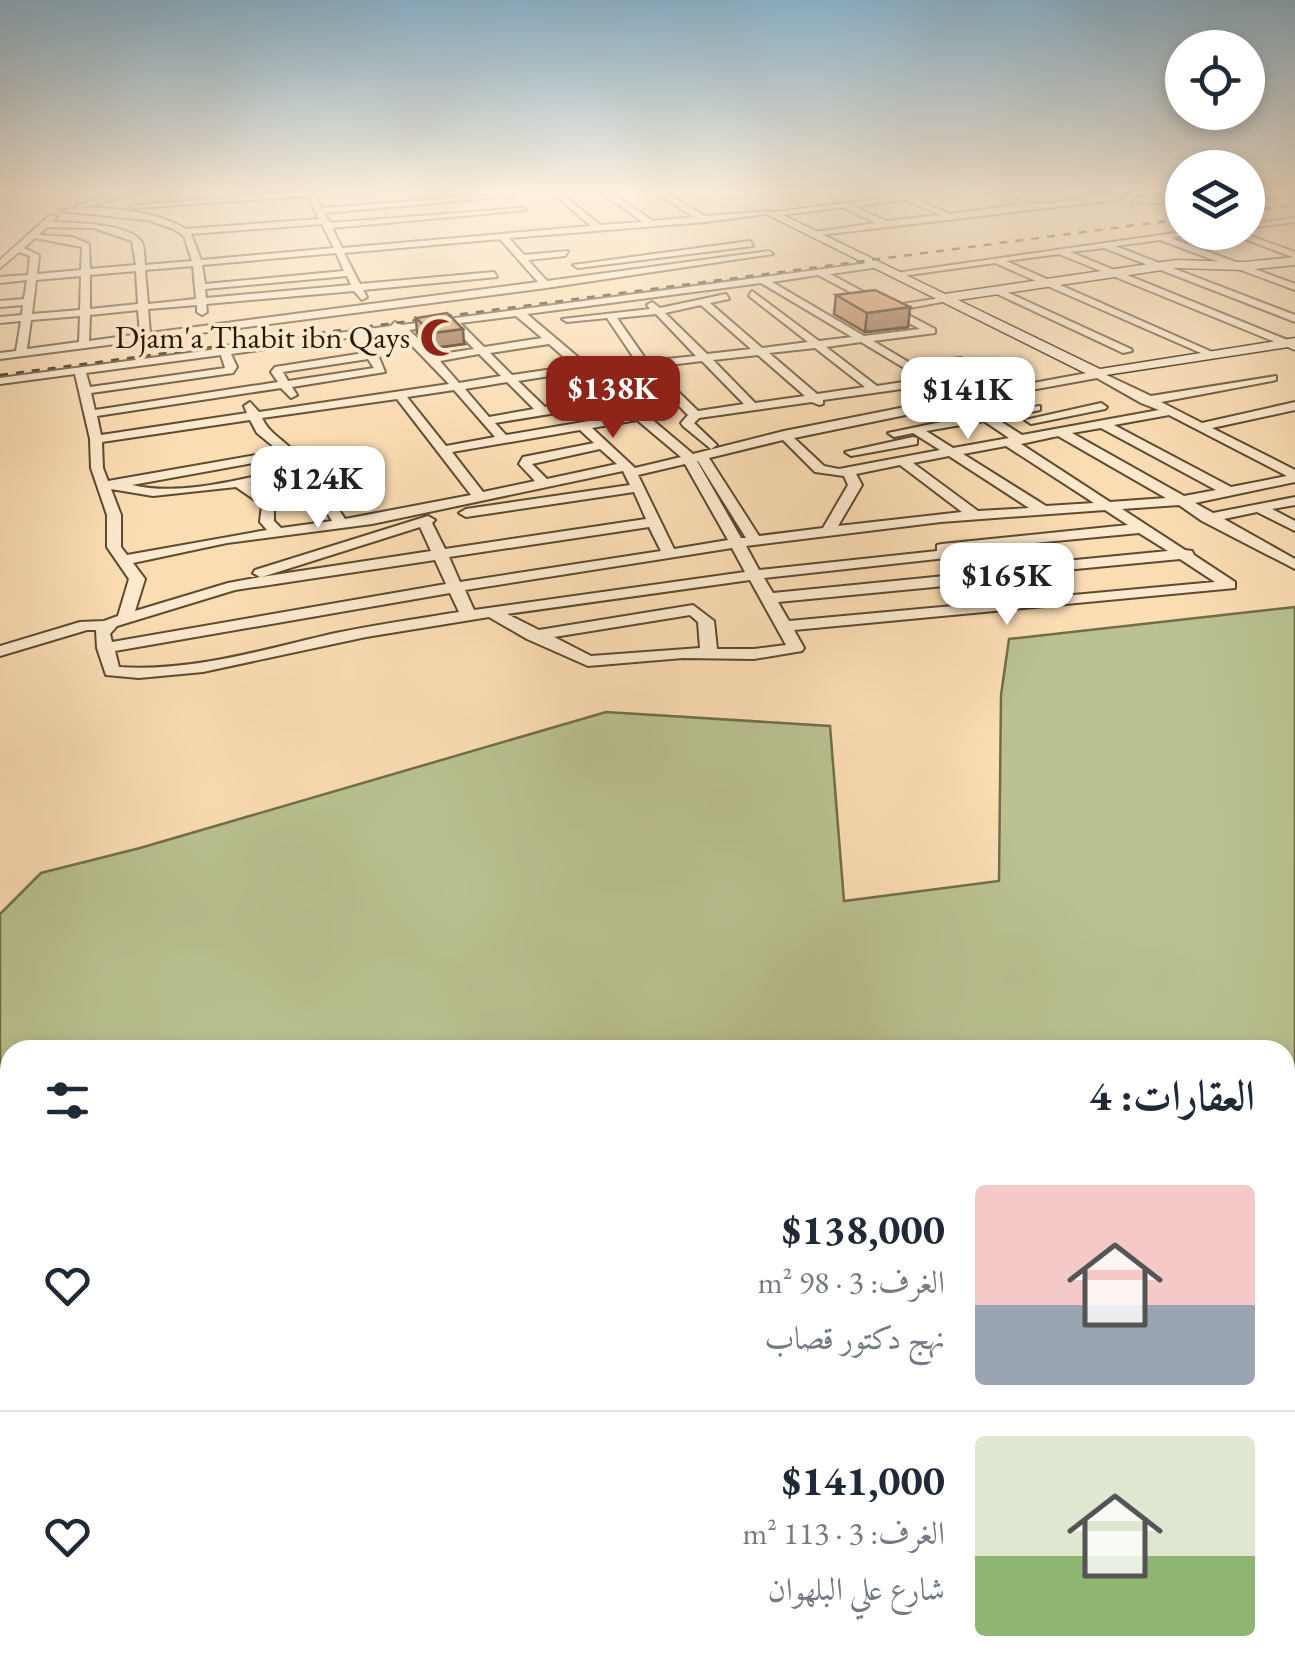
<!DOCTYPE html>
<html lang="ar">
<head>
<meta charset="utf-8">
<style>
  body { margin:0; font-family:"EB Garamond",Amiri,serif; background:#f2f2f3; color:#1f2937; direction:rtl; height:100vh; display:flex; flex-direction:column; font-size:38px; white-space:nowrap }
  * { box-sizing:border-box; margin:0 }
  p { font-size:32px; color:#747a83 }
  .icon { flex:none; width:55px; height:55px; fill:none; stroke:currentColor; stroke-width:2; stroke-linecap:round; stroke-linejoin:round }
  .map { position:relative; flex:1; overflow:hidden; direction:ltr }
  .details { position:absolute; left:0px; top:1040px; width:1295px; height:640px; display:flex; flex-direction:column; background:#fff; border-radius:30px 30px 0 0; box-shadow:0 5px 15px #0003; direction:rtl }
  .details>* { flex:none }
  .fabs { position:absolute; left:1165px; top:30px; display:grid; gap:20px }
  .fabs a { display:grid; place-items:center; width:100px; height:100px; border-radius:50%; background:#fff; box-shadow:0 5px 15px #0003; font-size:50px }
  .price { position:absolute; translate:-50% -85px; padding:0 22px; border-radius:20px; background:#fff; color:#222; font-size:32px; line-height:65px; filter:drop-shadow(0 2px 5px #0008) }
  .price::after { content:''; position:absolute; left:50%; top:60px; width:30px; height:22px; margin-left:-15px; background:inherit; clip-path:polygon(0 0,100% 0,50% 100%) }
  .price.on { background:#8f2418; color:#fff }
  ul { padding:0; list-style:none }
  li { display:flex; align-items:center; gap:30px; height:250px; padding:0 40px }
  li+li { border-top:2px solid #e0e1e3 }
  li span { display:grid; place-items:center; flex:none; width:280px; height:200px; border-radius:10px; color:#555 }
  li>.icon { margin-inline-start:auto }
  span .icon { width:120px; height:120px; fill:#fffc; stroke-width:1 }
  li b { font-size:42px }
  h2 { display:flex; justify-content:space-between; align-items:center; height:120px; padding:0 40px; font-size:42px }
  .map>svg:first-child { display:block }
  .green { fill:#bac291; stroke:#726e4a; stroke-width:2.5; fill-rule:evenodd }
  .lines { fill:none; stroke-linecap:round; stroke-linejoin:round }
  .street-casing { stroke:#5e4a2e; stroke-width:4 }
  .secondary-casing { stroke:#2a1902; stroke-width:3 }
  .street { fill:#fce9ce; fill-rule:evenodd }
  .secondary { fill:#fce9ce; fill-rule:evenodd }
  .rail { stroke:#2a1902; stroke-width:2.5; stroke-dasharray:8 8; stroke-linecap:butt }
  .wall { fill:#b9835e; stroke:#2a1902; stroke-width:2.5 }
  .shaded-wall { fill:#966a4c; stroke:#2a1902; stroke-width:2.5 }
  .building { fill:#d7986d; stroke:#2a1902; stroke-width:2.5 }
  .labels { text-anchor:middle; stroke-width:8; stroke-linejoin:round; paint-order:stroke }
  .far-poi-label { font-size:32px; fill:#2a1902; stroke:#fce9ce; text-anchor:end }
</style>
</head>
<body>
<div class="map">
<svg width="1295" height="1680" viewBox="0 0 1295 1680">
  <rect width="100%" height="100%" fill="#fbddb4"/>
  <filter id="stains"><feTurbulence type="fractalNoise" baseFrequency=".002" numOctaves="4"/><feColorMatrix values="0 0 0 0 .2 0 0 0 0 .09 0 0 0 0 .02 0 0 0 .5 -.17"/></filter>
  <radialGradient id="worn" r=".72"><stop offset=".6" stop-color="#630" stop-opacity="0"/><stop offset="1" stop-color="#630" stop-opacity=".3"/></radialGradient>
  <path class="green" d="M1295,607v1073h-1295v-766l41,-41 99,-25 466,-136 224,14 14,175 155,-20 2,-186 8,-56zM1285,1050v620h-1275v-620z"/>
  <g class="lines">
    <defs>
      <g id="street">
        <path d="M136,190h13l-70,18 -4,-2z"/>
        <path d="M313,190l9,18 186,-14 4,2 -188,17 6,10 192,-15 4,2 -194,18 10,20 249,-22 -42,-36h8l43,35 43,-3 -45,-32h9l46,31 41,-4 -43,-27h9l45,26 65,-5 4,2 -69,9 -196,16 15,17 44,-4 -3,5 -37,4 19,21 222,-30 4,3 -227,34 -546,71v-6l16,-2 5,-30 -21,2v-6l22,-2 1,-10 -23,2v-6l24,-2 3,-19 -27,3v-6l28,-2 2,-19 -11,-4 -19,16v-8l50,-45 7,2 -5,5c21,1 75,1 89,19 4,5 3,16 4,24l47,-4 -8,-25 -10,-7 -27,-9 -86,-9c27,-9 100,1 124,18l134,-10 -11,-23 -174,12 -4,-2zM322,224l12,24 -133,12 -10,-26zM47,227l47,1 38,13 4,24 -46,4 -1,-25 -17,-7 -33,-2zM35,238l47,9 -1,23 -44,4 2,-19 -15,-7zM500,239l38,43 -388,51 -2,-24 49,-4v7l5,3 5,-3 -1,-8 148,-13 8,9 5,-3 -4,-7 134,-13 -3,-5 -134,12 -16,-31zM336,253l8,18 -139,13 -3,-19zM193,266l3,33 -48,5 -3,-34zM136,271l2,33 -48,5v-34zM81,276l-1,34 -48,4 4,-34zM347,276l4,9 -145,13 -1,-9zM138,310l2,24 -51,7 1,-26zM80,316l-1,26 -52,7 4,-29z"/>
        <path d="M885,190h9l-4,2z"/>
        <path d="M982,190c17,0 30,10 46,13 30,5 65,-14 95,-4l-311,37 -4,-3 68,-10 -36,-17 3,-4 44,19 53,-6 -37,-16 3,-4 44,19 68,-9z"/>
        <path d="M1295,190v4l-47,4v-4z"/>
        <path d="M1135,198l47,2v4l-50,-2z"/>
        <path d="M1295,218v4l-47,6v-4z"/>
        <path d="M1182,232h21l-32,6 124,46v6l-135,-50 -45,6 180,69v7l-191,-74 -34,4 225,91v7l-236,-96 -53,7 213,94 -9,2 -215,-94 -101,14 -5,-3z"/>
        <path d="M1226,232h13l56,20v6z"/>
        <path d="M750,241l3,5 -175,22 -5,-3z"/>
        <path d="M876,262l3,5 -49,7 60,32 57,-9 5,3 -53,10 36,19v4l-62,8 37,22 51,-5 56,28 81,-15 53,25 125,-20v4l-4,1 -111,21 41,21 93,-21v8l-83,18 83,42v12l-100,21 18,10 82,-16v8l-23,4 23,12v10l-38,-19 -33,7 71,40v10l-93,-48 -23,-16 -57,4 63,41 7,1 2,4 41,27v6l-441,42 10,18 -2,3 -48,8 -71,-1 -95,8 -61,-27 -38,-22 -123,20 -163,35 -64,6 -33,-3 -9,-27 -1,-18h-9l-87,26v-10l80,-24 24,-1 14,-5 11,-37 -22,-32v-32l-16,-47 -1,-29 -15,-65 -75,10v-6l391,-52 4,-4 7,3zM818,275l102,54 -56,7 -92,-54zM761,283l91,54 -33,4 -67,-50 -3,5 59,46 -46,6 -52,-45 19,-4 -3,-5 -66,14 -8,-6 -5,3 3,4 -88,10 5,3 40,-4 33,49 48,48 -7,8 2,3 28,23 6,-4 -23,-22 5,-5 113,-16 7,3 4,-1v-4l107,-15 21,13 -167,33 -91,23 -166,-140zM701,305l50,44 -44,5 -42,-41zM656,314l40,42 -49,5 -30,-43zM516,316l26,22 -58,9 -24,-24zM450,324l24,25 -39,6 -26,-25zM398,331l51,53 -190,28 -9,-10 -6,4 3,7 -146,22 -4,-19 184,-28 10,10 6,-3 -5,-8 93,-15 -7,-17 -14,-19zM354,337l10,16 -89,14 -4,5 7,10 -183,28 -4,-17 142,-20 4,-6 -6,-13zM861,342l60,36 1,1 -45,7 -51,-39zM549,344l25,22 -62,9 -22,-22zM815,348l50,39 -48,7 -48,-41zM479,354l22,22 -42,7 -19,-22zM221,355l4,13 -135,19 -4,-14zM758,355l47,41 -50,7 -42,-43zM368,359l6,9 -86,13 -5,-9zM702,361l42,43 -46,7 -45,-44zM955,363l50,25 -42,8 -44,-28zM581,371l30,26 -66,10 -27,-26zM1097,378l44,25 18,7 -137,25 -25,-16 43,-9v-4l-52,7 -17,-12zM507,382l27,27 -45,8 -24,-28zM454,390l41,47 -49,9 -39,-49zM397,399l74,96 -126,24c-15,-24 -32,-43 -49,-65 -11,-14 -27,-20 -34,-36zM617,403l13,11 -124,21 -11,-12zM959,404l16,11 -87,18 6,4 19,-4 27,17 -101,19 -15,-3 -30,-28zM1169,415l118,61 -56,11 -117,-62zM250,420l7,13 22,18 -171,30 -5,-13 -1,-26zM637,420l44,37 -46,11 -43,-40zM984,421l25,17 -56,10 -27,-17zM1101,428l115,62 -32,6 -112,-63zM580,430l14,13 -71,14 -4,7 16,17 -52,11 -31,-40zM1058,436l108,62 -56,4 -89,-58zM783,440l32,32 29,4 4,9 -25,43 -64,8 -50,-78zM1006,446l88,57 -48,3 -83,-52zM600,449l17,15 -70,15 -15,-15zM949,456l80,52 -51,3 -65,-48zM286,457l6,11c-48,10 -110,29 -160,17zM697,461h1l48,77h-5zM685,464l43,76 -54,9 -36,-74zM900,465l62,47 -124,14 24,-41 -6,-11zM623,471l7,14 -164,24 -7,4 7,4 168,-25 12,27 -201,30 -13,-26 3,-3 -7,-4 -173,54 -2,3 7,4 -32,6 -93,28 10,-32 -12,-16 94,-20 145,-19zM296,474l16,13 20,34 -51,7 -7,-7v-20l-24,-17zM236,487l26,18 -2,17 7,8 -140,25 -6,-8v-32l-10,-26 42,7zM1105,510l23,15 -186,19 -5,1v6l-178,19 -13,-24 195,-24zM420,527l11,24 -170,26 4,-1zM649,527l12,24 -201,31 -11,-25zM1139,533l29,18 -206,20 -7,4 -182,18 -9,-15 182,-20 5,-1v-6zM732,548l13,24 -271,38 -9,-20zM1180,559l35,23 -426,39 -11,-19 187,-18 7,-5zM435,560l11,24 -334,58 -2,-8 7,-8 118,-36zM750,580l36,65 -32,4h-37l-3,-28 -21,-16 -154,25 -32,-16zM450,593l9,19c-43,7 -86,13 -128,22 -69,16 -141,38 -212,33l-4,-16zM690,615l8,7 2,26 -109,8 -37,-19z"/>
        <path d="M998,288l133,61 1,2 -9,2 -128,-60z"/>
        <path d="M1101,403l6,4 -2,2 -74,15 -6,-4z"/>
        <path d="M913,437l4,1v6l-66,12 -6,-4z"/>
      </g>
      <path id="secondary" d="M910,195l-4,5 -123,15 162,79 231,-34 69,2 50,-5v8l-50,5 -69,-2 -218,32 142,69 195,-31v8l-202,31 -329,-164z"/>
    </defs>
    <use href="#street" class="street-casing"/>
    <use href="#secondary" class="secondary-casing"/>
    <use href="#street" class="street"/>
    <use href="#secondary" class="secondary"/>
    <g class="rail">
      <path d="M1248,211l47,-6"/>
      <path d="M0,375l1182,-156"/>
    </g>
  </g>
  <g class="wall">
    <path d="M1187,232h46l-3,14 -19,3 -26,-10z"/>
    <path d="M836,295l74,12 -2,20 -43,5 -31,-18z"/>
    <path d="M416,318l48,26 -30,4 -17,-15z"/>
  </g>
  <g class="shaded-wall">
    <path d="M1215,232h18l-3,14 -19,3z"/>
    <path d="M910,307l-2,20 -43,5 2,-19z"/>
    <path d="M463,329l1,15 -30,4 -2,-15z"/>
  </g>
  <g class="building">
    <path d="M875,290l35,17 -43,6 -31,-18z"/>
    <path d="M447,313l16,16 -31,4 -16,-15z"/>
  </g>
  <linearGradient id="sky" x2="0" y2="1"><stop stop-color="#8bb7d3"/><stop offset="0.45" stop-color="#fdf0dd"/><stop offset="1" stop-color="#fdf0dd" stop-opacity="0"/></linearGradient>
  <rect width="1295" height="425" fill="url(#sky)"/>
  <defs>
    <symbol id="mosque-bare" viewBox="-9 -9 18 18"><path d="M3.5-4.9A6 6 0 1 0 3.5 4.9A5 5 0 1 1 3.5-4.9Z" fill="#8f2418" stroke="#fce9ce" stroke-width="2.5" paint-order="stroke"/></symbol>
  </defs>
  <g fill-rule="evenodd">
    <use href="#mosque-bare" x="412" y="310" width="55" height="55"/>
  </g>
  <g class="labels">
    <g class="far-poi-label">
      <text x="410" y="348">Djam'a Thabit ibn Qays</text>
    </g>
  </g>
  <rect width="100%" height="100%" filter="url(#stains)"/>
  <rect width="100%" height="100%" fill="url(#worn)"/>
</svg>
<div class="fabs">
<a><svg class="icon" aria-label="locate" viewBox="0 0 24 24"><circle cx="12" cy="12" r="6"/><path d="M12 2v4M12 18v4M2 12h4M18 12h4"/></svg></a>
<a><svg class="icon" aria-label="layers" viewBox="0 0 24 24"><path d="M12 4l9 5-9 5-9-5zM3 14l9 5 9-5"/></svg></a>
</div>
<b class="price on" style="left:613px;top:441px">$138K</b>
<b class="price" style="left:968px;top:442px">$141K</b>
<b class="price" style="left:318px;top:531px">$124K</b>
<b class="price" style="left:1007px;top:628px">$165K</b>
<section class="details">
<h2>العقارات: 4<svg class="icon" aria-label="filters" viewBox="0 0 24 24"><path d="M4 7h16M4 17h16"/><circle cx="9" cy="7" r="2"/><circle cx="15" cy="17" r="2"/></svg></h2>
<ul>
<li><span style="background:linear-gradient(#f6c9c9 60%,#9aa5b1 0)"><svg class="icon" aria-label="home" viewBox="0 0 24 24"><path d="M3 11l9-7 9 7M6 9v11h12V9"/></svg></span><div><b>$138,000</b><p>الغرف: 3 · 98 m²</p><p>نهج دكتور قصاب</p></div><svg class="icon" aria-label="heart" viewBox="0 0 24 24"><path d="M12 20l-8-8c-3-5 5-10 8-4 3-6 11-1 8 4z"/></svg></li>
<li><span style="background:linear-gradient(#dfe7d0 60%,#8fb573 0)"><svg class="icon" aria-label="home" viewBox="0 0 24 24"><path d="M3 11l9-7 9 7M6 9v11h12V9"/></svg></span><div><b>$141,000</b><p>الغرف: 3 · 113 m²</p><p>شارع علي البلهوان</p></div><svg class="icon" aria-label="heart" viewBox="0 0 24 24"><path d="M12 20l-8-8c-3-5 5-10 8-4 3-6 11-1 8 4z"/></svg></li>
</ul>
</section>
</div>
</body>
</html>
